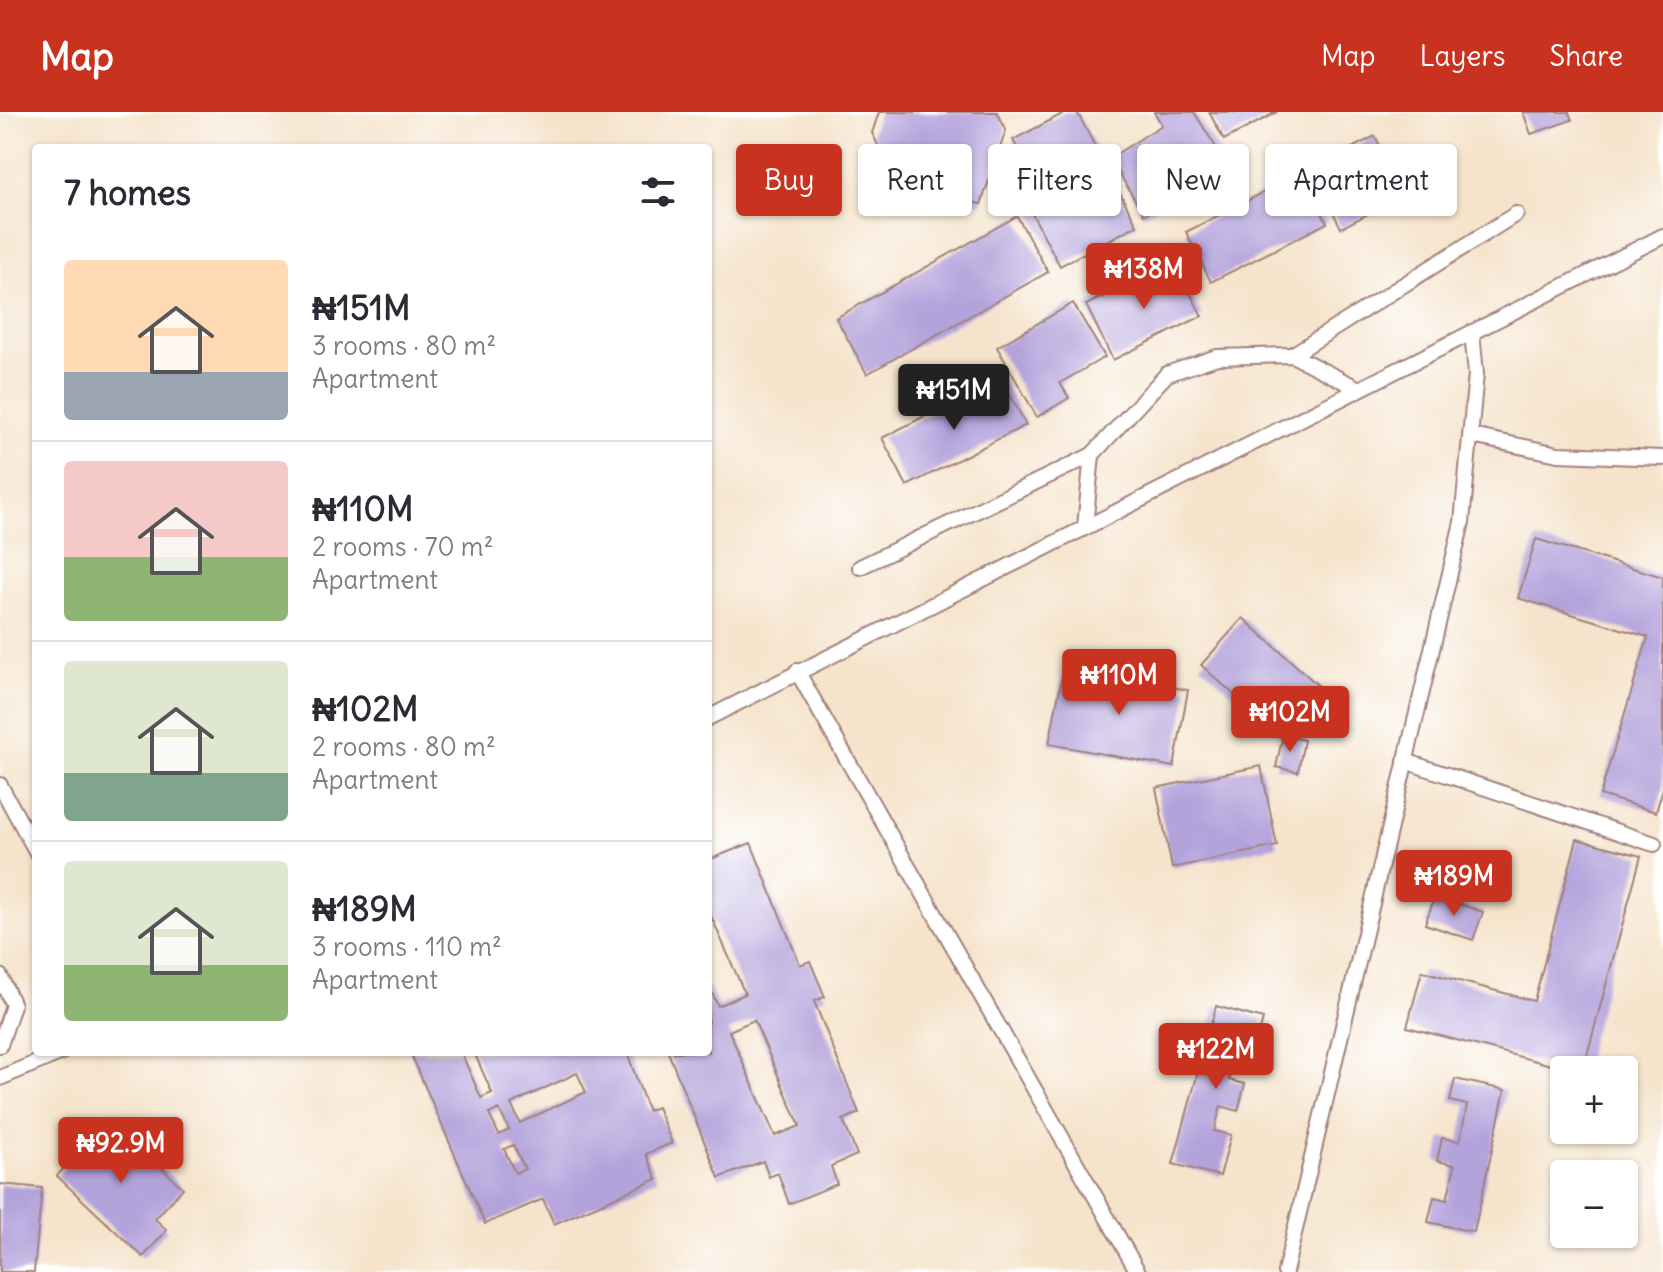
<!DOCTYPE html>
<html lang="en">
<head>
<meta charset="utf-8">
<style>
  body { margin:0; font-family:Delius,sans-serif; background:#f7f7f7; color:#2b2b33; height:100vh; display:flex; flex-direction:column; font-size:30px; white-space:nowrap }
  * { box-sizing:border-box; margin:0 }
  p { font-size:26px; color:#7c7c81 }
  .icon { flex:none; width:44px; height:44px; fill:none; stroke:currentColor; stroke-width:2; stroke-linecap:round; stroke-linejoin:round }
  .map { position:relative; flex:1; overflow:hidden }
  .side { position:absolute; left:32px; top:32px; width:680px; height:912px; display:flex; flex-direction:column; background:#fff; border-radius:8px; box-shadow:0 2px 6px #0004 }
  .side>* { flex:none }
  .top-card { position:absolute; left:736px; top:32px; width:760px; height:72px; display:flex; gap:16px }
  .tools { position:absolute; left:1550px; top:944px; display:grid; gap:16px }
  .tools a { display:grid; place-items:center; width:88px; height:88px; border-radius:8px; background:#fff; box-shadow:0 2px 6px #0004; font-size:40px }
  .price { position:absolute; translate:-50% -68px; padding:0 18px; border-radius:8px; background:#c8321e; color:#fff; font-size:26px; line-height:52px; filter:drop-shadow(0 2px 4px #0008) }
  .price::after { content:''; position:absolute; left:50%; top:48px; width:24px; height:18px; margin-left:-12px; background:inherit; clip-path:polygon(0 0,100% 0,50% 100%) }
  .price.on { background:#222; color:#fff }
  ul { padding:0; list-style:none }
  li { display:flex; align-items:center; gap:24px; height:200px; padding:0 32px }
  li+li { border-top:2px solid #e1e1e2 }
  li span { display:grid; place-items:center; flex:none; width:224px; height:160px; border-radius:8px; color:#555 }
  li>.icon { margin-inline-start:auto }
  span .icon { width:96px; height:96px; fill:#fffc; stroke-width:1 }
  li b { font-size:34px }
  h2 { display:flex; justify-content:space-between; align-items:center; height:96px; padding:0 32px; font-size:34px }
  .pill { padding:0 28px; border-radius:8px; background:#fff; box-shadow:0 2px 6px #0004; font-size:28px; line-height:72px }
  .pill.on { background:#c8321e; color:#fff }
  header { display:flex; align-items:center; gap:48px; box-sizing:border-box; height:112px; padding:0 40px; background:#c8321e; color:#fff }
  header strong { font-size:38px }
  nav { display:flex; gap:44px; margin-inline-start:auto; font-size:28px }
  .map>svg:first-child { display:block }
  .building { fill:#b3a3db; fill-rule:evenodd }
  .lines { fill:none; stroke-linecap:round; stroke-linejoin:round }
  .service-casing { stroke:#a0817b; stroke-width:18 }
  .service { stroke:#fff; stroke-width:14 }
</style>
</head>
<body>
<header>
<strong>Map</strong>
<nav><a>Map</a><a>Layers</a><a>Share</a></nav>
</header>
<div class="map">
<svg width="1663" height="1160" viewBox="0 0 1663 1160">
  <rect width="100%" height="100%" fill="#fff"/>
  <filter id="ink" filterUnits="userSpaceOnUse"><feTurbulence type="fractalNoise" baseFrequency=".0125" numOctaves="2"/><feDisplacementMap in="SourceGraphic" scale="16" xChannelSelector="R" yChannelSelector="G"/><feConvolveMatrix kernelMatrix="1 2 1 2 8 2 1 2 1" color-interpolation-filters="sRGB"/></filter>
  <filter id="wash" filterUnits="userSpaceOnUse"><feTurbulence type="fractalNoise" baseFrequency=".006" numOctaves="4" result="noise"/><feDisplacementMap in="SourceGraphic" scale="32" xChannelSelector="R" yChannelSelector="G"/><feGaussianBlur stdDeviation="1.8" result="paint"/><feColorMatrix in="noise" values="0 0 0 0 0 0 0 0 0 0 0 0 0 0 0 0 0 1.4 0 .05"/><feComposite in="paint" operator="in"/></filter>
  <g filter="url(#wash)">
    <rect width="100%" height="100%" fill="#f5e3cb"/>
    <g id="blocks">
      <g class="building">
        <path d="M879,0h118l9,18 -25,74 -16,-3 3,-8 -78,-23 -18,-37z"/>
        <path d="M1066,0h11l60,113 -77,41 -32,-60 16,-9 -31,-57z"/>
        <path d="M1154,0h40l33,53 -83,50 -34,-57 52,-33z"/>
        <path d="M1209,0h68l-53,28z"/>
        <path d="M1523,0h46l3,8 -41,14z"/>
        <path d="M1375,24l30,59 -64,33 -30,-59z"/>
        <path d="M1302,61l25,50 -116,59 -25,-50z"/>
        <path d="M1017,104l31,56 -181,102 -31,-56z"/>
        <path d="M1174,149l28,55 -89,44 -27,-55z"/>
        <path d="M1073,191l32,54 -45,26 9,15 -32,19 -40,-70z"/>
        <path d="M1001,265l25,48 -119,61 -25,-48z"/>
        <path d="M1536,427l127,38v211l-7,24 -56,-17 48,-158 -130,-39z"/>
        <path d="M1243,506l80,72 -42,47 -80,-72z"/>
        <path d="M1064,555l124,23 -14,77 -125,-23z"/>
        <path d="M1283,623l21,5 -6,32 -22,-5z"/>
        <path d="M1261,654l16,80 -105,22 -16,-80z"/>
        <path d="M1577,727l64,17 -58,214h-13l-163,-43 15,-56 112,30z"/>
        <path d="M751,731l49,122 10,-4 15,36 -11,4 45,112 -16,7 14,35 -26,11 6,18 -48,20 -11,-31 -9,4 -6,-16 -44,17 -51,-126h40v-68l10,22 27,-12 -37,-85v-49zM754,908l46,106 -25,10 -46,-105z"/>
        <path d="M1435,784l48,16 -10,28 -48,-16z"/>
        <path d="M1216,894l47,13 -11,40 -15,-5 -8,26 16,4 -7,27 -17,-5 -7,25 17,4 -11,41 -47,-12z"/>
        <path d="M410,940h51l20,46 11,-5 -18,-41h153l21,59 9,-4 15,36 -26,11 11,25 -103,45 -11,-25 -58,25zM577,961l9,19 -66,31 -9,-19zM499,997l10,21 -10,5 -10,-21zM513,1033l12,24 -10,4 -11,-24z"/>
        <path d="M1455,967l50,11 -31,142 -46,-10 6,-25 13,3 8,-35 -18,-4 5,-23 18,3 7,-36 -17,-4z"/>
        <path d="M110,1007l73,69 -28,31 12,11 -24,27 -86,-81 16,-18 -4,-3 29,-33 5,5z"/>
        <path d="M0,1072l42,4 -8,84h-34z"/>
      </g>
    </g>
  </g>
  <g filter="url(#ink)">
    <use href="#blocks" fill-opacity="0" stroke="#a0817b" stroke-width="2"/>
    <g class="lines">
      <defs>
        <g id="service">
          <path d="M1292,243l224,-141"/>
          <path d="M1472,324l86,18 105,4"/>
          <path d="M1085,415l7,-72 75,-81 50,-17 75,-2 67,34"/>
          <path d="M860,455l232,-112"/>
          <path d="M797,559l341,601"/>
          <path d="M708,606l955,-482"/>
          <path d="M1405,649l249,83"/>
          <path d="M0,673l36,66"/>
          <path d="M0,864l13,29 -13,40"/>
          <path d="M0,966l62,-26"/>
          <path d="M1285,1160l177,-750 14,-148 -4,-42"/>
        </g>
      </defs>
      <use href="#service" class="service-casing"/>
      <use href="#service" class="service"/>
    </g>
  </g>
</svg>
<div class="tools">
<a>+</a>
<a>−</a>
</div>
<b class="price" style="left:1144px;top:199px">₦138M</b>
<b class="price on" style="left:954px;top:320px">₦151M</b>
<b class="price" style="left:1119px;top:605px">₦110M</b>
<b class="price" style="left:1290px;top:642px">₦102M</b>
<b class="price" style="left:1454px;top:806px">₦189M</b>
<b class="price" style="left:1216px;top:979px">₦122M</b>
<b class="price" style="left:121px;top:1073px">₦92.9M</b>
<div class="top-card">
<a class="pill on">Buy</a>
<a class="pill">Rent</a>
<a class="pill">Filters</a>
<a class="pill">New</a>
<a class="pill">Apartment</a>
</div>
<section class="side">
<h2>7 homes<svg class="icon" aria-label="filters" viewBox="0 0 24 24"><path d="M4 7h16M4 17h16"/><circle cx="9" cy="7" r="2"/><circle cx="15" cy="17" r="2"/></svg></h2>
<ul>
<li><span style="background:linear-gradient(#ffd9b3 70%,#9aa5b1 0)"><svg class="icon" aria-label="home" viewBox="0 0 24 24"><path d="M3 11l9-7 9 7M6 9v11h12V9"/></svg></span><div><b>₦151M</b><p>3 rooms · 80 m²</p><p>Apartment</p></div></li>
<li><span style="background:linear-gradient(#f6c9c9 60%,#8fb573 0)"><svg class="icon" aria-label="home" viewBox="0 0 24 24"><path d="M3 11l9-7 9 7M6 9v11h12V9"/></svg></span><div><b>₦110M</b><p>2 rooms · 70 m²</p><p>Apartment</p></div></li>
<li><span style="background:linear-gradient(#dfe7d0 70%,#7fa58c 0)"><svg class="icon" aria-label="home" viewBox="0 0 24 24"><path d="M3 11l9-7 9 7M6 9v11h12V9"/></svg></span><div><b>₦102M</b><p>2 rooms · 80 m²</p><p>Apartment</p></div></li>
<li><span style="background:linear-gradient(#dfe7d0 65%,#8fb573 0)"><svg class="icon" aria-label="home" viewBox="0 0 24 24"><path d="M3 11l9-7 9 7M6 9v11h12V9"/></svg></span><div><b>₦189M</b><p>3 rooms · 110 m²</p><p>Apartment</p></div></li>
</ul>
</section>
</div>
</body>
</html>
